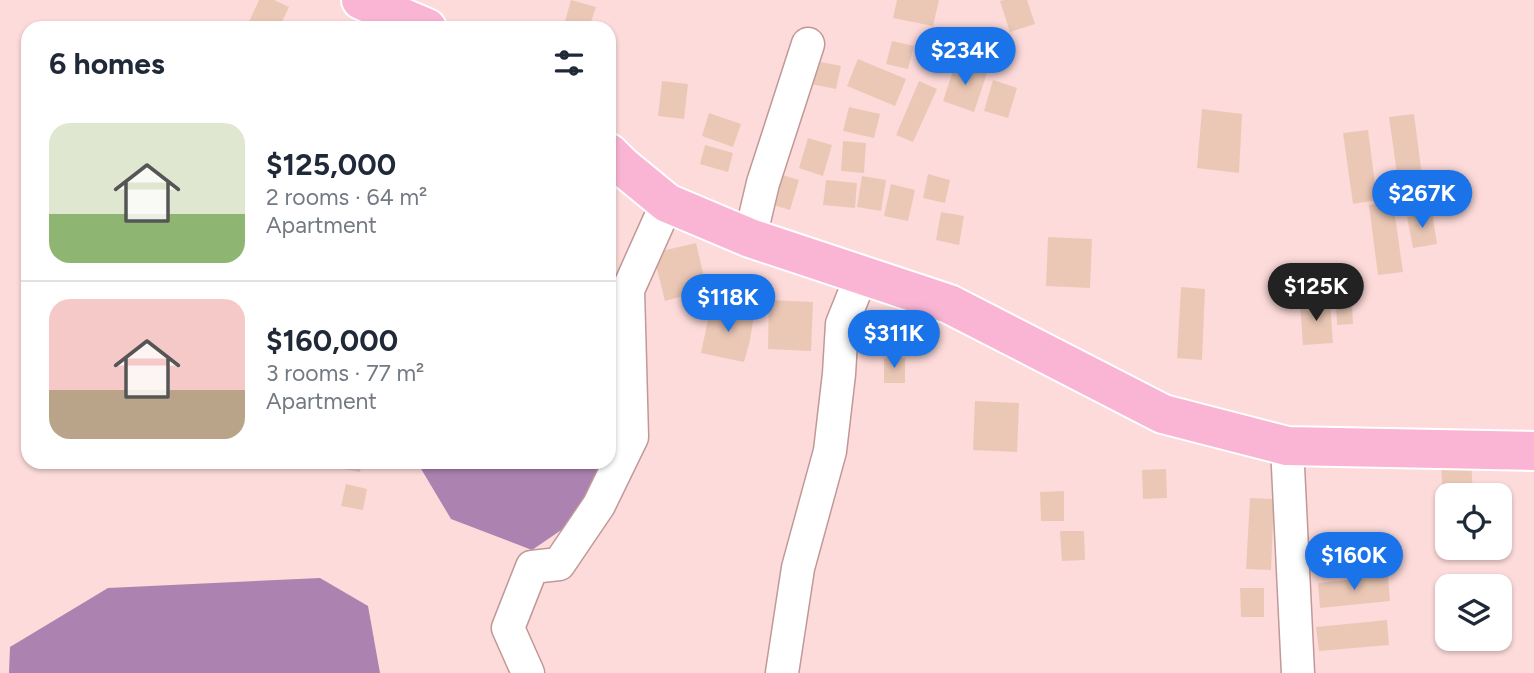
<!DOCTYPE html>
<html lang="en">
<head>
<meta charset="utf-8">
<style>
  body { margin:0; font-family:Figtree,sans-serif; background:#f6f6f7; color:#1f2937; height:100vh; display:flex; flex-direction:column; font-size:26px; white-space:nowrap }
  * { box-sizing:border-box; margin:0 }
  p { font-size:23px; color:#747a83 }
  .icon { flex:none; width:38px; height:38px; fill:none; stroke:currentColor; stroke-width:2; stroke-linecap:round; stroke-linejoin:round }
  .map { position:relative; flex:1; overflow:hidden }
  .panel { position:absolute; left:21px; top:21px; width:595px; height:448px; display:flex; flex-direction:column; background:#fff; border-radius:21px; box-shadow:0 2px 5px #0004 }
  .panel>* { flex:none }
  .fabs { position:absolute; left:1435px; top:483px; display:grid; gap:14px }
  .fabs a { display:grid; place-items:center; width:77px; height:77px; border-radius:14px; background:#fff; box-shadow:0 2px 5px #0004; font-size:35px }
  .price { position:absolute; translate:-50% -60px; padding:0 16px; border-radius:24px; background:#1a73e8; color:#fff; font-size:23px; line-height:46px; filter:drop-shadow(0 2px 4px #0008) }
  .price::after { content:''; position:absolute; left:50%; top:42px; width:21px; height:16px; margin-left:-10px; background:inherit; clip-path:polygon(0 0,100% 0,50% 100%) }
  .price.active { background:#222; color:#fff }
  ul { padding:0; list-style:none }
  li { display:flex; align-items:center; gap:21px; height:175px; padding:0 28px }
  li+li { border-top:2px solid #e0e1e3 }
  li span { display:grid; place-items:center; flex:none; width:196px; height:140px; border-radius:21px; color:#555 }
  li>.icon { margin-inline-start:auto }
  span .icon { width:84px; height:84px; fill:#fffc; stroke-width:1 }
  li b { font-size:30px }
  h2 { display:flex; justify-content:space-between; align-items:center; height:84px; padding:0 28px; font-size:30px }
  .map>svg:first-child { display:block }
  .water { fill:#ac82b0 }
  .building { fill:#ebc8b6 }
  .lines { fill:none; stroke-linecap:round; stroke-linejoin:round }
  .minor-casing { stroke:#c09997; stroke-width:35 }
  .major-casing { stroke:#fff; stroke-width:42 }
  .minor { stroke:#fff; stroke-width:32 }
  .major { stroke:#fab5d5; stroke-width:38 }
</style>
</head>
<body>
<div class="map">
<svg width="1534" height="673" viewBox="0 0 1534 673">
  <rect width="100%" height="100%" fill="#fddbda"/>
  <g class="water">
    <path d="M609,339l7,6 10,67 -17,48z"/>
    <path d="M417,462h191l-38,62 -38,26 -81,-31z"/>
    <path d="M320,578l48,28 12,67h-371l1,-26 98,-59z"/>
  </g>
  <g class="building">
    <path d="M259,0h15l15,7 -10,21h-23l-8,-4z"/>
    <path d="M571,0l25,7 -7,21h-26z"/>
    <path d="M897,0h42l-6,26 -40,-8z"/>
    <path d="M1004,0h23l8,24 -25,8 -10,-31z"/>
    <path d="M892,41l22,5 -6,23 -22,-5z"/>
    <path d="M858,59l48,20 -11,27 -48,-20z"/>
    <path d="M816,61l25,5 -5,23 -25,-5z"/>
    <path d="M956,62l31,11 -13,39 -31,-11z"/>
    <path d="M993,80l24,8 -9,30 -24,-7z"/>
    <path d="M662,81l26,3 -4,35 -26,-3z"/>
    <path d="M919,81l18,8 -24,53 -17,-7z"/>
    <path d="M849,107l31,7 -6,24 -31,-7z"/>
    <path d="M1202,109l40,5 -3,59 -42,-5z"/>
    <path d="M709,113l32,11 -8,23 -31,-11z"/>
    <path d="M1414,114l9,70 -24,4 -10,-71z"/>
    <path d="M1368,130l9,70 -24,4 -10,-71z"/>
    <path d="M808,138l24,7 -9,31 -24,-8z"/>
    <path d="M843,141l23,2 -2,30 -23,-2z"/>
    <path d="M705,145l28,8 -5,19 -28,-8z"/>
    <path d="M776,173l23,7 -9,30 -24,-7z"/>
    <path d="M928,174l22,6 -5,23 -22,-5z"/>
    <path d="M862,176l24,4 -5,31 -24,-4z"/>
    <path d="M826,180l31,3 -2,25 -32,-3z"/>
    <path d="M891,184l24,6 -7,31 -24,-5z"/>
    <path d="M1393,202l10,70 -25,3 -9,-70z"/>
    <path d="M941,212l23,4 -5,29 -23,-5z"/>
    <path d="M1432,212l5,32 -24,4 -6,-31z"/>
    <path d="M609,215l7,4 -7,13z"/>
    <path d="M1048,237l44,2 -2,49 -44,-2z"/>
    <path d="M696,243l11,47 -42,11 -12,-48z"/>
    <path d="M609,269l19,10 -19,36z"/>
    <path d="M1181,287l24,2 -3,71 -25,-2z"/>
    <path d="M769,300l44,2 -2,49 -43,-2z"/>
    <path d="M1330,301l3,42 -30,2 -3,-42z"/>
    <path d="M711,305l43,10 -4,25 -6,22 -43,-9z"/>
    <path d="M1336,305h16l1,19 -16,1z"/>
    <rect x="884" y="358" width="21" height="25"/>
    <path d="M975,401l44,2 -2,49 -44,-2z"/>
    <path d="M1471,459l2,36h-26v7l-4,1 -2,-42z"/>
    <path d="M339,462h23l-2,10 -22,-4z"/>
    <path d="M1166,469l1,29 -24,1 -1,-29z"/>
    <path d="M346,484l21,5 -4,21 -22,-4z"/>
    <path d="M1064,491v30h-23l-1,-29z"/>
    <path d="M1250,498l24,1 -3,71 -25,-1z"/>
    <path d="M1060,531h24l1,29 -23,1z"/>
    <path d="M1382,536l3,24 -71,6 -2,-24z"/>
    <path d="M1388,576l2,25 -70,7 -2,-25z"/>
    <path d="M1240,588h24v29h-23z"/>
    <path d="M1387,620l2,25 -70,6 -3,-24z"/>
  </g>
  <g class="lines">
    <defs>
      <g id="minor">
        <path d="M750,238l13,-55 45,-139"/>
        <path d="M1287,446l11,227"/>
        <path d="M528,673l-20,-45 24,-61 27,-3 40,-59 33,-68 -4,-147 39,-87"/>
        <path d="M782,673l16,-105 32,-117 9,-77 3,-50 20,-50"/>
      </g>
      <g id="major">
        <path d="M361,0l66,28"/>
        <path d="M609,153l13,13 45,37 83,35 199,66 214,110 124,32 247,5"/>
      </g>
    </defs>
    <use href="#minor" class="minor-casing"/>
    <use href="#major" class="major-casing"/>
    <use href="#minor" class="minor"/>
    <use href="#major" class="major"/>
  </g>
</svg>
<div class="fabs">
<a><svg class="icon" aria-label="locate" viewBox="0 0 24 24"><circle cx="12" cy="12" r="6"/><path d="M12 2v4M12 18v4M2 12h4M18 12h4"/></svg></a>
<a><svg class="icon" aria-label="layers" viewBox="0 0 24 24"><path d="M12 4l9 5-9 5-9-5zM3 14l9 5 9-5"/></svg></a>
</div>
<b class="price" style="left:965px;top:87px">$234K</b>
<b class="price" style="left:1422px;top:230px">$267K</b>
<b class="price active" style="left:1316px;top:323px">$125K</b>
<b class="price" style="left:728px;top:334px">$118K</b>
<b class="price" style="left:894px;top:370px">$311K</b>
<b class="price" style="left:1354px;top:592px">$160K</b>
<section class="panel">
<h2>6 homes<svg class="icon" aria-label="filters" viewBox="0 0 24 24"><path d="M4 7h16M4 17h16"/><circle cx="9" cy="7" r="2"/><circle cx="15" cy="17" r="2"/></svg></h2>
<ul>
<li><span style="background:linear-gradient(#dfe7d0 65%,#8fb573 0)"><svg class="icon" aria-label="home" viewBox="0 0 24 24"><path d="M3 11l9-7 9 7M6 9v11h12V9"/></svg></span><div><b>$125,000</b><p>2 rooms · 64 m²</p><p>Apartment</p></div></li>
<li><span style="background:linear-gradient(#f6c9c9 65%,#b9a48a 0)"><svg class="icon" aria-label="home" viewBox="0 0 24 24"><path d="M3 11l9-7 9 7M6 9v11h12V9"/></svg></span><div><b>$160,000</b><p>3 rooms · 77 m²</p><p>Apartment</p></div></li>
</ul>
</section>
</div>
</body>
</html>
